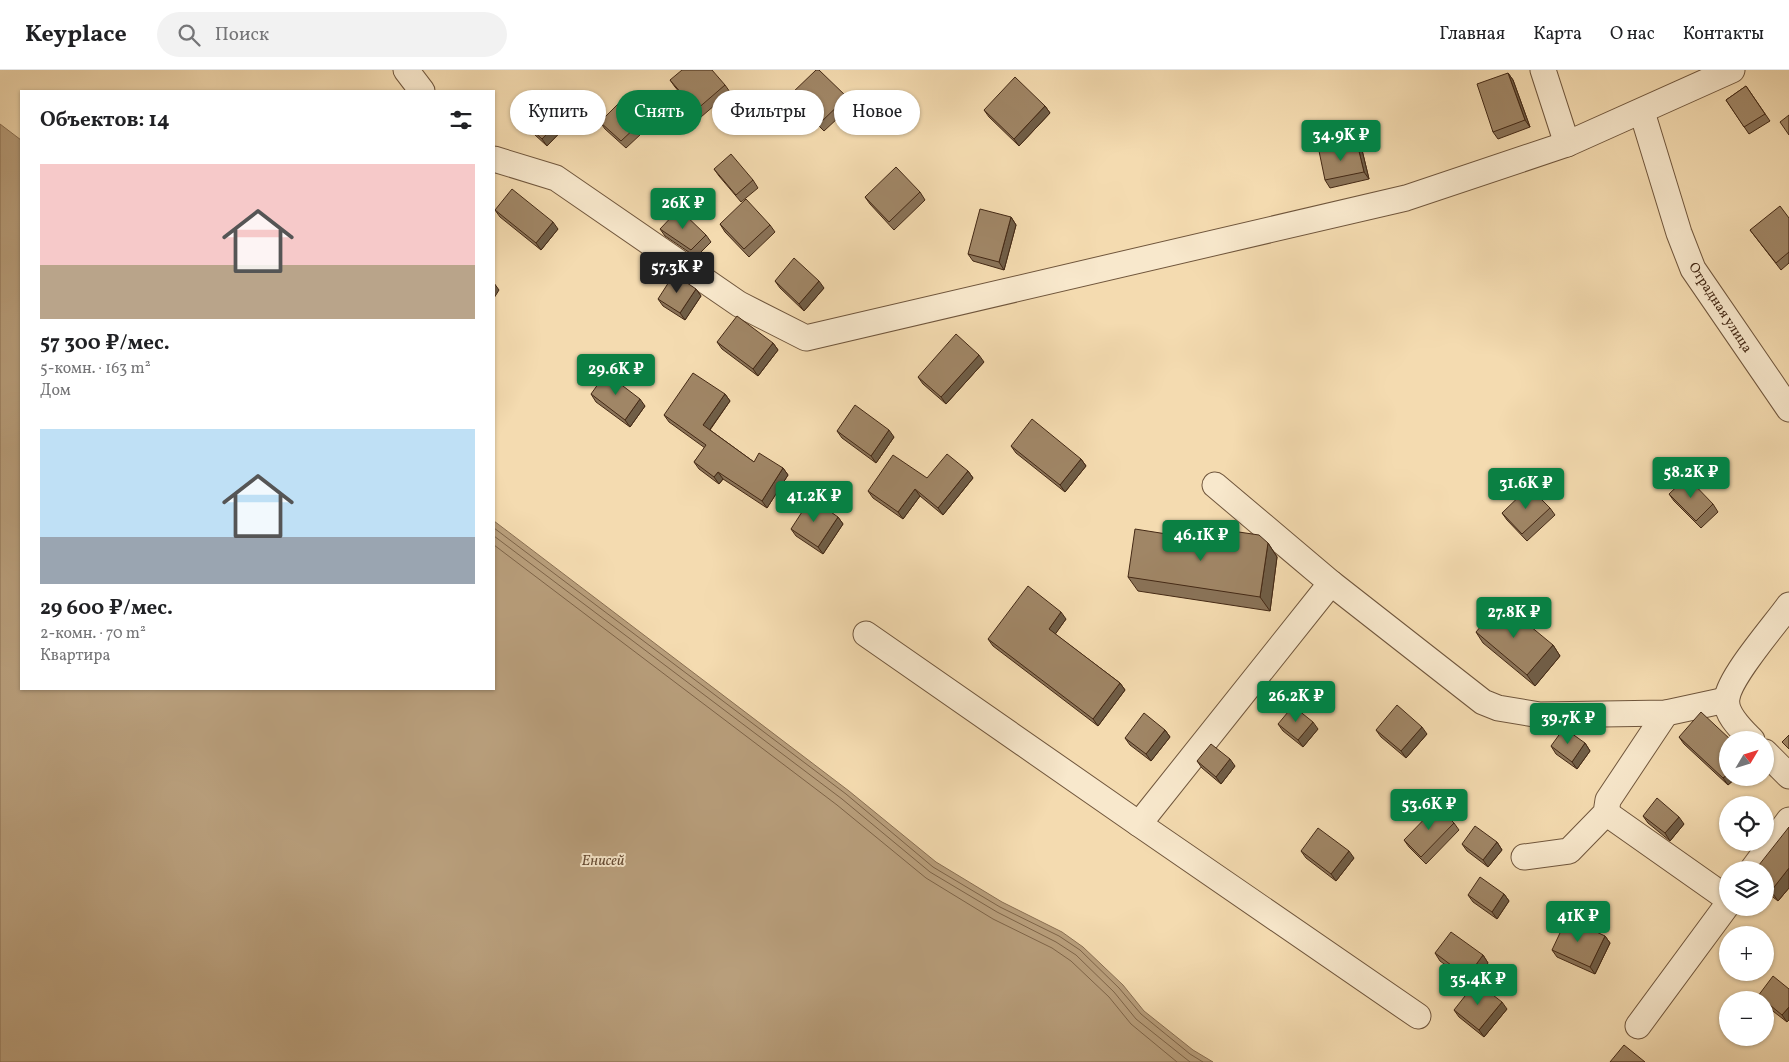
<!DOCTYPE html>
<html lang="ru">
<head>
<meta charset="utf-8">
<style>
  body { margin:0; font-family:Vollkorn,serif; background:#f2f2f2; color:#202124; height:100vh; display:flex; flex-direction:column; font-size:19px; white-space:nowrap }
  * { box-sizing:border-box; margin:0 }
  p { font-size:16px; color:#757577 }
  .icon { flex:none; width:28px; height:28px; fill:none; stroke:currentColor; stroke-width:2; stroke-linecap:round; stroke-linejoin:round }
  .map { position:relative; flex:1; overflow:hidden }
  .details { position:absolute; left:20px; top:20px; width:475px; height:600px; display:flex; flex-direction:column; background:#fff; border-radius:0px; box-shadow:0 1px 4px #0004 }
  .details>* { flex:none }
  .guide { position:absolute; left:510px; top:20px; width:475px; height:45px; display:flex; gap:10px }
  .needle { width:32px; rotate:52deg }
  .controls { position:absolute; left:1719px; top:661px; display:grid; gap:10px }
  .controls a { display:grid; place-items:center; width:55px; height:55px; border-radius:50%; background:#fff; box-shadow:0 1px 4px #0004; font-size:25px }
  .price { position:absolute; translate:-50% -42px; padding:0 11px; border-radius:5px; background:#0b8043; color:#fff; font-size:16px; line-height:32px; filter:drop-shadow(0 1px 2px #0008) }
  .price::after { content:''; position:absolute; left:50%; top:30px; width:15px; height:11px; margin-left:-8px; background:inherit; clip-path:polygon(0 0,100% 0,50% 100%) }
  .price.current { background:#222; color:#fff }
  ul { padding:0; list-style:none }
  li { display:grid; align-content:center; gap:10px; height:265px; padding:0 20px }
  li span { display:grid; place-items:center; height:155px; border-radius:0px; color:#555 }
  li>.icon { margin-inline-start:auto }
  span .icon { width:90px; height:90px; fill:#fffc; stroke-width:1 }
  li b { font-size:21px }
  h2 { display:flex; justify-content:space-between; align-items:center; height:60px; padding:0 20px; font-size:21px }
  .chip { padding:0 18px; border-radius:22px; background:#fff; box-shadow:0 1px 4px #0004; font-size:18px; line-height:45px }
  .chip.current { background:#0b8043; color:#fff }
  header { display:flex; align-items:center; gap:30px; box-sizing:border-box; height:70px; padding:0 25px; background:#fff; border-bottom:1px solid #e0e0e0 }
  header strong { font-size:24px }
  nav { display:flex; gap:28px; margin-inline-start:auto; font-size:18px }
  .search { width:350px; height:45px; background:#f2f2f2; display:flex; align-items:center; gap:12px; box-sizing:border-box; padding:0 18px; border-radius:28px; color:#757577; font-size:19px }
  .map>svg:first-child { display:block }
  .water { fill:#b89e7b; stroke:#8a6f52 }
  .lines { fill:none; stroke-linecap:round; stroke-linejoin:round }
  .shore { stroke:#7e6448; stroke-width:1 }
  .minor-casing { stroke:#70563c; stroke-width:27 }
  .minor { stroke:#f8e8cc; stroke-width:25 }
  .wall { fill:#8a7358; stroke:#442915 }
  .shaded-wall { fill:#705e47; stroke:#442915 }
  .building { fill:#a08666; stroke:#442915 }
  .labels { text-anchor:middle; stroke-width:4; stroke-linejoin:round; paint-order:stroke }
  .street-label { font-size:14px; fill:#442915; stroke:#f8e8cc }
  .water-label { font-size:15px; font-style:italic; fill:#674c34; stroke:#f8e8cc }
</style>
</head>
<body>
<header>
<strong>Keyplace</strong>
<div class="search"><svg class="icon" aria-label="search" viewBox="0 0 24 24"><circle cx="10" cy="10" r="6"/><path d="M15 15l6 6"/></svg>Поиск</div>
<nav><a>Главная</a><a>Карта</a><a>О нас</a><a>Контакты</a></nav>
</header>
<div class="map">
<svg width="1789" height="992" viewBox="0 0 1789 992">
  <rect width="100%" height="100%" fill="#f4dbb0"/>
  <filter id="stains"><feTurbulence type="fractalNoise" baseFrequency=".004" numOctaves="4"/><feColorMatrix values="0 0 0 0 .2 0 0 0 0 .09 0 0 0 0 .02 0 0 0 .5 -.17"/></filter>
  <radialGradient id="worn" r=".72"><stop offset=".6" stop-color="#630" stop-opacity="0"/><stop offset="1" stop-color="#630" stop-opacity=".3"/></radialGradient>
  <path class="water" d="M0,54l21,16v549h473v-168l355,270 87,71 66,40 60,30 21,15 40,38 21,26 49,39 20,12h-1213z"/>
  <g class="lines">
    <g class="shore">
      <path d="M494,458l352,266 87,73 67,40 59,29 21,14 39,38 22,26 49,40 13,8"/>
      <path d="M494,466l348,263 88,73 67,40 59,30 20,13 38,37 22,27 54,43"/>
      <path d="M494,475l343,260 89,73 67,41 59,29 19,13 38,36 22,27 46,38"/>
    </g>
    <defs>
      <g id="minor">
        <path d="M406,0l16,21"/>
        <path d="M1543,0l24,74 165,-74"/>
        <path d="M1642,42l37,121 14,36 96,140"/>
        <path d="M494,89l62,19 183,126 67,34 600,-140 161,-54"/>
        <path d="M1215,415l116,98"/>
        <path d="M866,564l273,190"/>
        <path d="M1752,670c-10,-10 -28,-26 -25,-42 3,-22 47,-72 62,-93"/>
        <path d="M1765,682l24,24"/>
        <path d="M1606,743l122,86"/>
        <path d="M1524,787l45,-6 37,-38 2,-13 58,-87"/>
        <path d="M1752,800l37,-50"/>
        <path d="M1418,946l-279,-192 192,-241 152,119 15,6 42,7 126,-2 60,-13"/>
        <path d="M1638,956l90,-122"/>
      </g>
    </defs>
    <use href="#minor" class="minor-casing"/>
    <use href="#minor" class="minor"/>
  </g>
  <g class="wall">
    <path d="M1508,3l5,7 17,47 -32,12 -5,-7z"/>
    <path d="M670,10l55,5 5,7 -29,25 -26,-30z"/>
    <path d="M1746,16l24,35 -21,13 -23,-34z"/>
    <path d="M790,25l57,2 5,8 -28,26 -29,-29z"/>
    <path d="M1045,36l5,7 -31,33 -30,-29 -5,-7z"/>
    <path d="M651,43l5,7 -30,28 -21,-19 -5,-7z"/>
    <path d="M517,46l54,5 -24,25 -25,-23z"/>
    <path d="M1362,80l7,29 -39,9 -5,-8z"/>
    <path d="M714,99l39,11 5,8 -17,14 -22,-26z"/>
    <path d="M920,122l5,8 -31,30 -24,-26 -5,-7z"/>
    <path d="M495,140l63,19 -17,21 -41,-33z"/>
    <path d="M1011,147l5,8 -12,45 -31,-9 -5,-7z"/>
    <path d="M1789,148v45l-8,7 -31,-40z"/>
    <path d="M720,154l50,1 5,7 -26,25 -24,-25z"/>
    <path d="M660,159l46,6 5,7 -15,15 -31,-21z"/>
    <path d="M775,211l49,7 -20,23 -24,-23z"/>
    <path d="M696,219l5,7 -16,24 -22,-14 -5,-7z"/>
    <path d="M717,272l56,1 5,7 -20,26 -36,-27z"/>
    <path d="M984,292l-38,42 -23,-20 -5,-7z"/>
    <path d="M591,324l54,12 -15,21 -34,-25z"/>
    <path d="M725,324l5,7 -20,29 44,32 29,6 5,7 -21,33 -44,-29 -4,5 -20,-15 -5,-7 11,-14 -36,-26 -5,-7z"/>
    <path d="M837,361l57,6 -18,26 -34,-25z"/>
    <path d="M1011,376l70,13 5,7 -21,26 -49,-39z"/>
    <path d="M968,401l5,7 -30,37 -23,-19 -17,23 -30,-21 -5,-7z"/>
    <path d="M1669,424l44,10 5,8 -17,16 -27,-27z"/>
    <path d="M1550,438l5,7 -28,26 -20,-21 -5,-7z"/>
    <path d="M838,447l5,7 -20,30 -27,-18 -5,-7z"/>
    <path d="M1268,473l9,14 -7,54 -132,-20 -10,-14 102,-33z"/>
    <path d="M1066,549l-11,15 65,49 5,7 -27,36 -105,-80 -5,-7z"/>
    <path d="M1476,562l77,13 7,11 -25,30 -52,-43z"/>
    <path d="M1278,654l40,5 -15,18 -20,-16z"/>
    <path d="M1165,660l5,7 -19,24 -21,-16 -5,-7z"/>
    <path d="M1376,660l51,4 -21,24 -25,-21z"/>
    <path d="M1679,667l49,41h8l-8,7 -44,-41z"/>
    <path d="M1585,673l5,8 -13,18 -21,-15 -5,-8z"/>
    <path d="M1197,691l38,5 -14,18 -19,-16z"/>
    <path d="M1643,746l41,8 -14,17 -22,-18z"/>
    <path d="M1454,753l5,7 -33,34 -17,-17 -5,-7z"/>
    <path d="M1789,757v61l-11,13 -13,-10v-21z"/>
    <path d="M1497,772l5,8 -14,17 -21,-16 -5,-7z"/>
    <path d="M1301,781l53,7 -18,23 -30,-23z"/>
    <path d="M1504,824l5,7 -12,18 -24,-17 -5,-7z"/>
    <path d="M1605,866l5,7 -15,31 -38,-17 -5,-7z"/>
    <path d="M1435,883l48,2 5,8 -16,21 -32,-23z"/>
    <path d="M1789,919l-2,33 -22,-17v-5h-4l-3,-4z"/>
    <path d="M1507,939l-23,28 -25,-20 -5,-7z"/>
  </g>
  <g class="shaded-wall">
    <path d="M1508,3l5,7 17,47 -5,-7z"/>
    <path d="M1045,36l5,7 -31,33 -5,-7z"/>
    <path d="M566,44l5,7 -24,25 -5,-7z"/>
    <path d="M1357,73l5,7 7,29 -5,-7z"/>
    <path d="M1011,147l5,8 -12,45 -5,-8z"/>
    <path d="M553,152l5,7 -17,21 -5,-7z"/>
    <path d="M819,211l5,7 -20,23 -5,-7z"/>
    <path d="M494,213l5,7 -5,8z"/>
    <path d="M696,219l5,7 -16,24 -5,-7z"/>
    <path d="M773,273l5,7 -20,26 -5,-7z"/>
    <path d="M979,285l5,7 -38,42 -5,-7z"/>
    <path d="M725,324l5,7 -22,31 -5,-7z"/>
    <path d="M640,329l5,7 -15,21 -5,-7z"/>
    <path d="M889,360l5,7 -18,26 -5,-7z"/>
    <path d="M1081,389l5,7 -21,26 -5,-7z"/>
    <path d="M783,398l5,7 -21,33 -5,-7z"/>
    <path d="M968,401l5,7 -30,37 -5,-7z"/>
    <path d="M718,402l5,7 -4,5 -5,-7z"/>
    <path d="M915,419l5,7 -17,23 -5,-7z"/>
    <path d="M838,447l5,7 -20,30 -5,-7z"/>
    <path d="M1268,473l9,14 -7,54 -10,-14z"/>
    <path d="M1061,542l5,7 -12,17 -5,-7z"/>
    <path d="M1553,575l7,11 -25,30 -8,-11z"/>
    <path d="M1120,613l5,7 -27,36 -5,-7z"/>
    <path d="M1313,652l5,7 -15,18 -5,-7z"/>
    <path d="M1422,657l5,7 -21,24 -5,-7z"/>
    <path d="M1165,660l5,7 -19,24 -5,-7z"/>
    <path d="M1585,673l5,8 -13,18 -5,-7z"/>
    <path d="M1230,689l5,7 -14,18 -5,-7z"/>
    <path d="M1728,704v4h8l-8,7 -5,-7z"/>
    <path d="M1679,747l5,7 -14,17 -5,-8z"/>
    <path d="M1497,772l5,8 -14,17 -5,-7z"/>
    <path d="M1349,781l5,7 -18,23 -5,-7z"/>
    <path d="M1789,798v20l-11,13 -7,-10z"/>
    <path d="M1504,824l5,7 -12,18 -5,-7z"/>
    <path d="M1605,866l5,7 -15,31 -5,-7z"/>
    <path d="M1483,885l5,8 -16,21 -5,-7z"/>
    <path d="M1502,932l5,7 -23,28 -5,-7z"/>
    <path d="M1789,937v13l-2,2 -5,-7z"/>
  </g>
  <g class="building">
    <path d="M682,0h30l13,15 -29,25 -26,-30z"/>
    <path d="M816,0h3l28,27 -28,27 -29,-29z"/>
    <path d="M1508,3l17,47 -32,12 -16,-48z"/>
    <path d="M1015,7l30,29 -31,33 -30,-29z"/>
    <path d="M1746,16l19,28 -21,13 -18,-27z"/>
    <path d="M541,20l25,24 -24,25 -25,-23z"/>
    <path d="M630,22l21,21 -30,28 -21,-19z"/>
    <path d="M1789,45v20l-9,-13z"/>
    <path d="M1357,73l7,29 -39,8 -6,-29z"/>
    <path d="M731,84l22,26 -17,15 -22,-26z"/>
    <path d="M896,97l24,25 -31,30 -24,-25z"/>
    <path d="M512,119l41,33 -17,21 -41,-33z"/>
    <path d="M746,129l24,26 -26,24 -24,-25z"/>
    <path d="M1780,136l9,12v34l-13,11 -26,-33z"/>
    <path d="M679,139l27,26 -15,15 -31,-21z"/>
    <path d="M980,139l31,8 -12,45 -31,-8z"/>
    <path d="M794,188l25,23 -20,23 -24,-23z"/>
    <path d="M674,204l22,15 -16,24 -22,-14z"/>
    <path d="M737,246l36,27 -20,26 -36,-27z"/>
    <path d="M956,264l23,21 -38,42 -23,-20z"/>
    <path d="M606,303l34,26 -15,21 -34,-26z"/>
    <path d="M693,303l32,21 -22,31 51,37 5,-9 24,15 -21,33 -44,-29 -4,5 -20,-15 12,-17 -42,-30z"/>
    <path d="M855,335l34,25 -18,26 -34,-25z"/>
    <path d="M1032,349l49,40 -21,26 -49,-39z"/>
    <path d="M947,384l21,17 -30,37 -23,-19 -17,23 -30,-21 25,-36 34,23z"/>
    <path d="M1687,407l26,27 -17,17 -27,-27z"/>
    <path d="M1529,417l21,21 -28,26 -20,-21z"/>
    <path d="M811,428l27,19 -20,30 -27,-18z"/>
    <path d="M1135,459l95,15 2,-13 27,4 9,8 -8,54 -132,-20z"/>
    <path d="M1028,516l33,26 -12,17 71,54 -27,36 -105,-80z"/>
    <path d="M1501,532l52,43 -26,30 -51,-43z"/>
    <path d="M1397,635l25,22 -21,24 -25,-21z"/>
    <path d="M1293,636l20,16 -15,18 -20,-16z"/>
    <path d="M1701,642l30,28h-3v34l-5,4 -44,-41z"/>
    <path d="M1144,643l21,17 -19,24 -21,-16z"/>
    <path d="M1564,658l21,15 -13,19 -21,-16z"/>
    <path d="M1789,665v14l-7,-7z"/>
    <path d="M1211,674l19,15 -14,18 -19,-16z"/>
    <path d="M1657,728l22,19 -14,16 -22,-17z"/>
    <path d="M1437,736l17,17 -33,34 -17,-17z"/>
    <path d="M1475,756l22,16 -14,18 -21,-16z"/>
    <path d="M1789,757v41l-18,23 -6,-5v-16h-10z"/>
    <path d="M1318,758l31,23 -18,23 -30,-23z"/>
    <path d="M1480,807l24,17 -12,18 -24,-17z"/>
    <path d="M1567,848l38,18 -15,31 -38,-17z"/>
    <path d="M1451,862l32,23 -16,22 -32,-24z"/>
    <path d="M1773,906l16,13v18l-7,8 -17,-14v-1h-2l-5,-4z"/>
    <path d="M1476,912l26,20 -23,28 -25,-20z"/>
    <path d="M1624,975l21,17h-35z"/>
  </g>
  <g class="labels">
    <g class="street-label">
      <text transform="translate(1721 237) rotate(57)" y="5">Отрадная улица</text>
    </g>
    <g class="water-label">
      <text x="603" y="795">Енисей</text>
    </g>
  </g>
  <rect width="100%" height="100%" filter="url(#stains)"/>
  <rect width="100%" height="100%" fill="url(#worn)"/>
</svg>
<div class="controls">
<a><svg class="needle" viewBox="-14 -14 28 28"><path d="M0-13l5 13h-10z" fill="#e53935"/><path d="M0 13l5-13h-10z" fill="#757577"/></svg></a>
<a><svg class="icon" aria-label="locate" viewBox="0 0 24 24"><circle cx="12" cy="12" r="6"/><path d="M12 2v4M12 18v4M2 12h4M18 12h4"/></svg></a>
<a><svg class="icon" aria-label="layers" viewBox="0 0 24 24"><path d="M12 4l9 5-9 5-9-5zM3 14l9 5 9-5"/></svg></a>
<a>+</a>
<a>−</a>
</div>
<b class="price" style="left:1341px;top:92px">34.9K ₽</b>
<b class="price" style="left:683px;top:160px">26K ₽</b>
<b class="price current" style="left:677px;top:224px">57.3K ₽</b>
<b class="price" style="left:616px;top:326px">29.6K ₽</b>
<b class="price" style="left:1691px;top:429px">58.2K ₽</b>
<b class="price" style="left:1526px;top:440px">31.6K ₽</b>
<b class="price" style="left:814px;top:453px">41.2K ₽</b>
<b class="price" style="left:1201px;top:492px">46.1K ₽</b>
<b class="price" style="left:1514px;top:569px">27.8K ₽</b>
<b class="price" style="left:1296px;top:653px">26.2K ₽</b>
<b class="price" style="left:1568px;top:675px">39.7K ₽</b>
<b class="price" style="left:1429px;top:761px">53.6K ₽</b>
<b class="price" style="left:1578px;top:873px">41K ₽</b>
<b class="price" style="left:1478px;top:936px">35.4K ₽</b>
<div class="guide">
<a class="chip">Купить</a>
<a class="chip current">Снять</a>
<a class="chip">Фильтры</a>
<a class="chip">Новое</a>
</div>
<section class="details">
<h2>Объектов: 14<svg class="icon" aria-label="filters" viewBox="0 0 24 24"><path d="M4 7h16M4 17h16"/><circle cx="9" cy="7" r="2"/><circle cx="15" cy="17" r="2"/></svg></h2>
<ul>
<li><span style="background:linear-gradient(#f6c9c9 65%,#b9a48a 0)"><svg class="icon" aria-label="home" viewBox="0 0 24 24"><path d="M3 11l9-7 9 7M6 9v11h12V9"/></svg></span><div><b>57 300 ₽/мес.</b><p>5-комн. · 163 m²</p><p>Дом</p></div></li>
<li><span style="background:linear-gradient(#bfe0f5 70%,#9aa5b1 0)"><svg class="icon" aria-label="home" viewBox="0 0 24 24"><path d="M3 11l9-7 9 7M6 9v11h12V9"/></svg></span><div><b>29 600 ₽/мес.</b><p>2-комн. · 70 m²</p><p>Квартира</p></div></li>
</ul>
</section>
</div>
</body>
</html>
